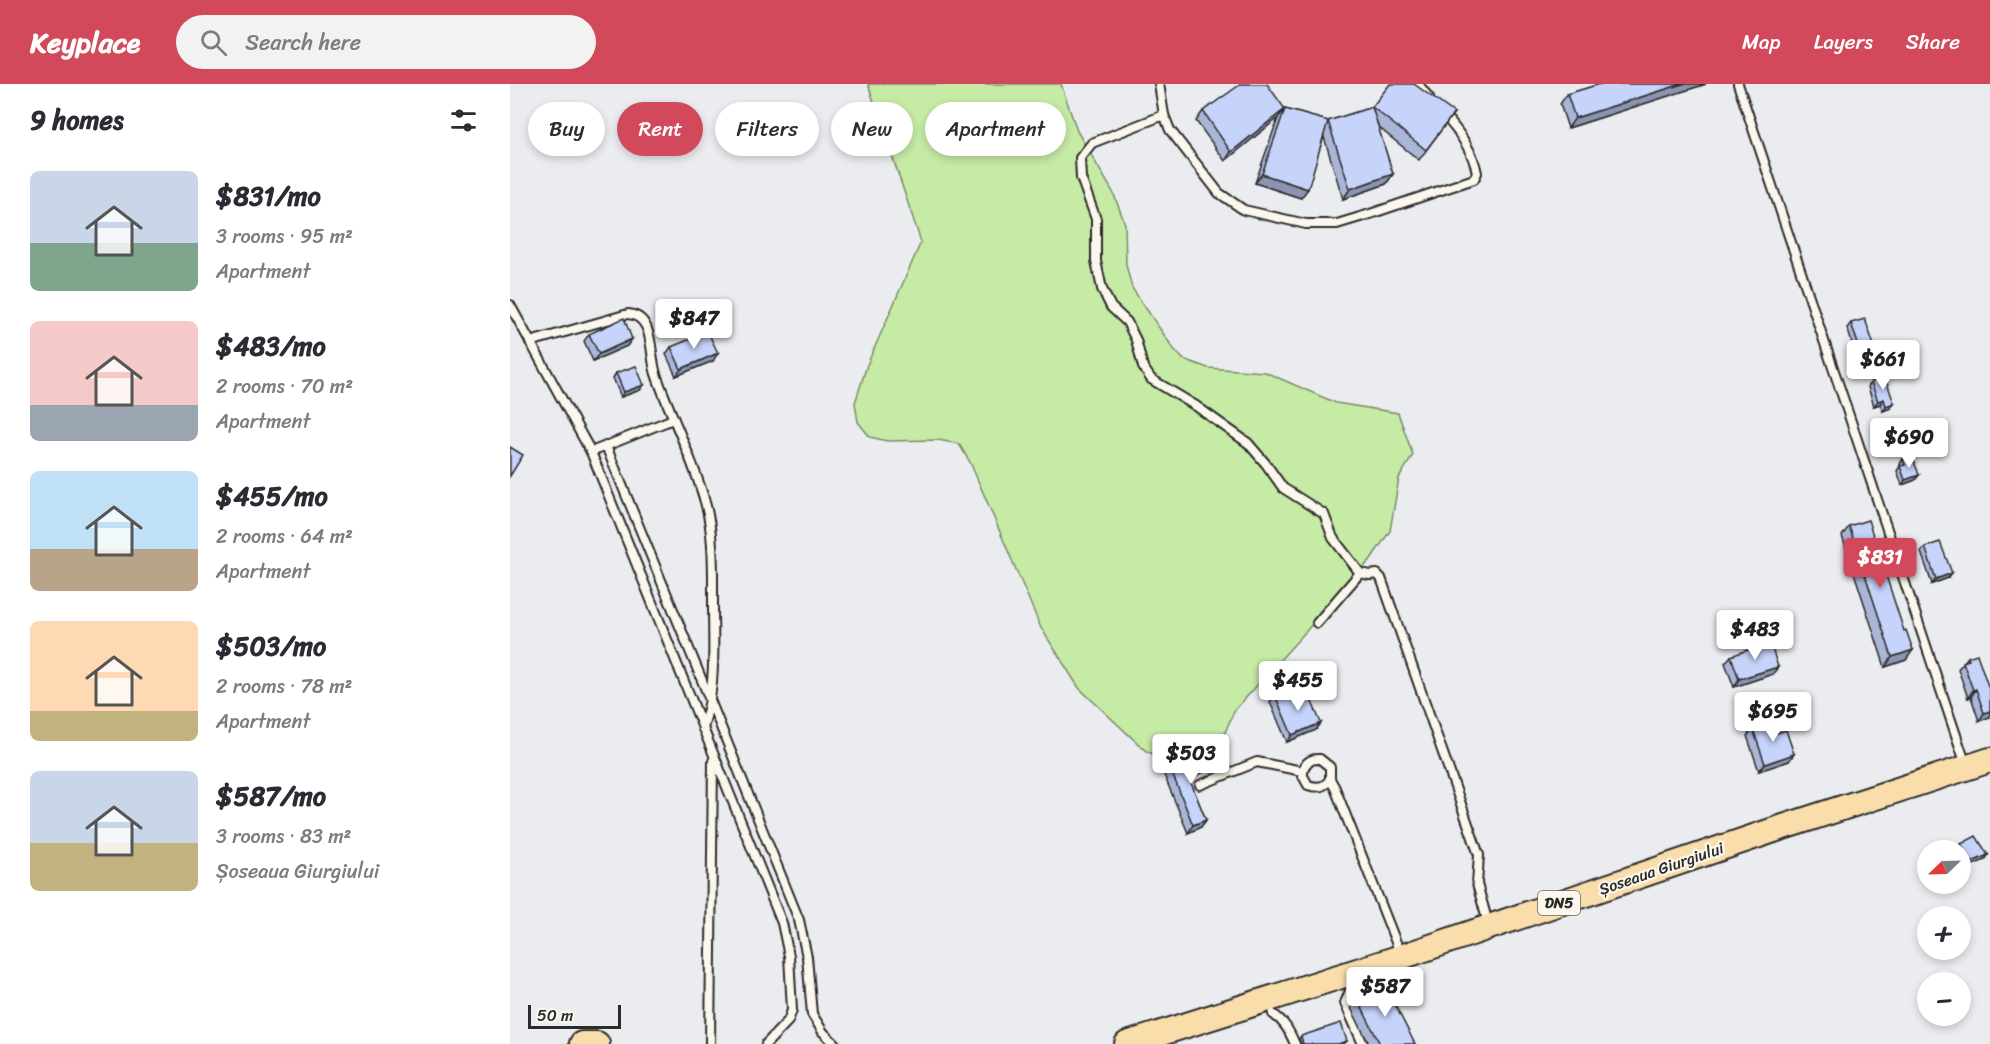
<!DOCTYPE html>
<html lang="en">
<head>
<meta charset="utf-8">
<style>
  body { margin:0; font-family:Sriracha,sans-serif; background:#f2f2f3; color:#2b2b33; height:100vh; display:flex; flex-direction:column; font-size:22px; white-space:nowrap }
  * { box-sizing:border-box; margin:0 }
  p { font-size:20px; color:#7c7c81 }
  .icon { flex:none; width:33px; height:33px; fill:none; stroke:currentColor; stroke-width:2; stroke-linecap:round; stroke-linejoin:round }
  .map { position:relative; flex:1; overflow:hidden }
  .sheet { display:flex; flex-direction:column; background:#fff; width:510px }
  .sheet>* { flex:none }
  .banner { position:absolute; left:18px; top:18px; width:570px; height:54px; display:flex; gap:12px }
  .needle { width:39px; rotate:247deg }
  .tools { position:absolute; left:1407px; top:756px; display:grid; gap:12px }
  .tools a { display:grid; place-items:center; width:54px; height:54px; border-radius:50%; background:#fff; box-shadow:0 3px 9px #0003; font-size:30px }
  .scale { position:absolute; left:18px; bottom:15px; width:93px; box-sizing:border-box; padding-left:6px; border:3px solid #2b2b2b; border-top:0; font-size:16px; line-height:21px; white-space:nowrap; color:#2b2b2b; -webkit-text-stroke:4px #fbf7ec; paint-order:stroke }
  .price { position:absolute; translate:-50% -51px; padding:0 14px; border-radius:6px; background:#fff; color:#222; font-size:20px; line-height:39px; filter:drop-shadow(0 2px 3px #0008) }
  .price::after { content:''; position:absolute; left:50%; top:36px; width:18px; height:14px; margin-left:-9px; background:inherit; clip-path:polygon(0 0,100% 0,50% 100%) }
  .price.selected { background:#d1495b; color:#fff }
  ul { padding:0; list-style:none }
  li { display:flex; align-items:center; gap:18px; height:150px; padding:0 30px }
  li span { display:grid; place-items:center; flex:none; width:168px; height:120px; border-radius:9px; color:#555 }
  li>.icon { margin-inline-start:auto }
  span .icon { width:72px; height:72px; fill:#fffc; stroke-width:1 }
  li b { font-size:26px }
  h2 { display:flex; justify-content:space-between; align-items:center; height:72px; padding:0 30px; font-size:26px }
  .pill { padding:0 21px; border-radius:27px; background:#fff; box-shadow:0 3px 9px #0003; font-size:21px; line-height:54px }
  .pill.selected { background:#d1495b; color:#fff }
  header { display:flex; align-items:center; gap:36px; box-sizing:border-box; height:84px; padding:0 30px; background:#d1495b; color:#fff }
  header strong { font-size:28px }
  nav { display:flex; gap:33px; margin-inline-start:auto; font-size:21px }
  .search { width:420px; height:54px; background:#f2f2f3; display:flex; align-items:center; gap:15px; box-sizing:border-box; padding:0 21px; border-radius:33px; color:#7c7c81; font-size:22px }
  main { display:flex; flex:1; min-height:0 }
  .map>svg:first-child { display:block }
  .green { fill:#c6eba5; stroke:#788b68; stroke-width:1.5 }
  .lines { fill:none; stroke-linecap:round; stroke-linejoin:round }
  .service-casing { stroke:#2b2b2b; stroke-width:12 }
  .trunk-casing { stroke:#2b2b2b; stroke-width:28 }
  .service { stroke:#fbf7ec; stroke-width:8 }
  .trunk { stroke:#f9deab; stroke-width:24 }
  .wall { fill:#aab6d8; stroke:#2b2b2b; stroke-width:1.5 }
  .shaded-wall { fill:#8b94b0; stroke:#2b2b2b; stroke-width:1.5 }
  .building { fill:#c6d4fb; stroke:#2b2b2b; stroke-width:1.5 }
  .labels { text-anchor:middle; stroke-width:4.5; stroke-linejoin:round; paint-order:stroke }
  .shield { fill:#fbf7ec; stroke:#696865; stroke-width:1.5 }
  .shield-label { font-size:15px; font-weight:bold; fill:#2b2b2b }
  .street-label { font-size:16px; fill:#2b2b2b; stroke:#fbf7ec }
</style>
</head>
<body>
<header>
<strong>Keyplace</strong>
<div class="search"><svg class="icon" aria-label="search" viewBox="0 0 24 24"><circle cx="10" cy="10" r="6"/><path d="M15 15l6 6"/></svg>Search here</div>
<nav><a>Map</a><a>Layers</a><a>Share</a></nav>
</header>
<main>
<section class="sheet">
<h2>9 homes<svg class="icon" aria-label="filters" viewBox="0 0 24 24"><path d="M4 7h16M4 17h16"/><circle cx="9" cy="7" r="2"/><circle cx="15" cy="17" r="2"/></svg></h2>
<ul>
<li><span style="background:linear-gradient(#c9d6e8 60%,#7fa58c 0)"><svg class="icon" aria-label="home" viewBox="0 0 24 24"><path d="M3 11l9-7 9 7M6 9v11h12V9"/></svg></span><div><b>$831/mo</b><p>3 rooms · 95 m²</p><p>Apartment</p></div></li>
<li><span style="background:linear-gradient(#f6c9c9 70%,#9aa5b1 0)"><svg class="icon" aria-label="home" viewBox="0 0 24 24"><path d="M3 11l9-7 9 7M6 9v11h12V9"/></svg></span><div><b>$483/mo</b><p>2 rooms · 70 m²</p><p>Apartment</p></div></li>
<li><span style="background:linear-gradient(#bfe0f5 65%,#b9a48a 0)"><svg class="icon" aria-label="home" viewBox="0 0 24 24"><path d="M3 11l9-7 9 7M6 9v11h12V9"/></svg></span><div><b>$455/mo</b><p>2 rooms · 64 m²</p><p>Apartment</p></div></li>
<li><span style="background:linear-gradient(#ffd9b3 75%,#c2b280 0)"><svg class="icon" aria-label="home" viewBox="0 0 24 24"><path d="M3 11l9-7 9 7M6 9v11h12V9"/></svg></span><div><b>$503/mo</b><p>2 rooms · 78 m²</p><p>Apartment</p></div></li>
<li><span style="background:linear-gradient(#c9d6e8 60%,#c2b280 0)"><svg class="icon" aria-label="home" viewBox="0 0 24 24"><path d="M3 11l9-7 9 7M6 9v11h12V9"/></svg></span><div><b>$587/mo</b><p>3 rooms · 83 m²</p><p>Șoseaua Giurgiului</p></div></li>
</ul>
</section>
<div class="map">
<svg width="1480" height="960" viewBox="0 0 1480 960">
  <rect width="100%" height="100%" fill="#ebecf0"/>
  <filter id="ink" filterUnits="userSpaceOnUse"><feTurbulence type="fractalNoise" baseFrequency=".0167" numOctaves="2"/><feDisplacementMap in="SourceGraphic" scale="12" xChannelSelector="R" yChannelSelector="G"/><feConvolveMatrix kernelMatrix="1 2 1 2 8 2 1 2 1" color-interpolation-filters="sRGB"/></filter>
  <g filter="url(#ink)">
    <path class="green" d="M358,0h193l16,47 36,61 12,32 1,41 6,23 41,60 10,11 25,9 57,4 71,31 62,10 15,42 -14,23 -9,53 -19,28 -137,152 -16,38 -43,14 -29,-12 -67,-63 -38,-60 -71,-166 -11,-18 -21,-4 -51,1 -17,-4 -12,-15 -3,-19 12,-38 54,-123z"/>
    <g class="lines">
      <defs>
        <g id="service">
          <path d="M649,0l5,31 6,15 49,63 25,17 62,14h31l33,-10 104,-35 3,-6c-4,-22 -19,-43 -34,-59"/>
          <path d="M908,0l11,14"/>
          <path d="M1228,0l228,681"/>
          <path d="M654,31l-72,28 -12,15 1,20 15,41v42l6,28 9,18 16,15 9,18 7,27 8,12 45,27 52,37 18,21 17,24 41,26 9,24 27,35 10,2 7,-1 4,4 98,277 -2,29 11,39"/>
          <path d="M0,221l81,147 191,471 7,33 3,54 -4,11 -22,23"/>
          <path d="M20,258l98,-28c27,2 21,39 28,60 15,43 37,84 49,128 9,32 8,67 8,100 0,32 2,64 -3,96 -1,10 -5,21 -7,31"/>
          <path d="M96,362l104,254 89,220 8,37 5,57 11,18 12,12"/>
          <path d="M81,368l82,-33"/>
          <path d="M807,539l43,-50"/>
          <path d="M820,695c-6,9 -13,9 -22,6l-5,-9c-1,-11 6,-18 17,-17l10,8v12l5,9 66,167"/>
          <path d="M690,701l57,-23 45,9"/>
          <path d="M845,903l8,17"/>
          <path d="M841,904l-6,15 18,41"/>
          <path d="M763,930c12,8 16,17 22,30"/>
          <path d="M200,960l3,-283"/>
        </g>
        <g id="trunk">
          <path d="M72,960h15"/>
          <path d="M617,960l274,-87 376,-128 213,-69"/>
        </g>
      </defs>
      <use href="#service" class="service-casing"/>
      <use href="#trunk" class="trunk-casing"/>
      <use href="#service" class="service"/>
      <use href="#trunk" class="trunk"/>
    </g>
    <g class="wall">
      <path d="M1090,0h106l-138,44 -8,-24 7,-10z"/>
      <path d="M862,23l82,6 -35,47 -41,-33 15,47 -7,10 -43,15 -19,-62 -23,61 -46,-15 23,-65 -53,43 -29,-40 7,-10 82,-2 43,12z"/>
      <path d="M1341,239l27,34 -3,5 -15,5 -13,-39z"/>
      <path d="M79,250l43,5 -5,7 -34,15 -9,-20z"/>
      <path d="M161,263l42,14 -37,15 -10,-22z"/>
      <path d="M106,289l24,17 -19,7 -8,-19z"/>
      <path d="M1361,298l20,26 -8,3 -3,-7 -6,2 -6,-19z"/>
      <path d="M1393,375l16,16 -4,5 -13,5 -5,-14 3,-5v-2z"/>
      <path d="M1339,442l57,134 -21,7 -43,-131z"/>
      <path d="M1415,463l23,31 -16,6 -11,-32z"/>
      <path d="M1221,572l42,18 -39,13 -9,-24z"/>
      <path d="M1458,573l22,60 -11,4 -8,-24 -3,1 -10,-29z"/>
      <path d="M765,611l46,28 -5,7 -29,12 -17,-40z"/>
      <path d="M1243,645l24,4 12,28 -30,10 -12,-35z"/>
      <path d="M704,678l-5,8 -20,8 17,42 -5,7 -13,6 -24,-58 6,-7z"/>
      <path d="M1451,760l27,11 -3,5 -17,7 -8,-12v-5h-2l-1,-1z"/>
      <path d="M847,914l58,46h-46l-18,-36z"/>
      <path d="M791,952l46,5 -2,2 -2,1h-42l-2,-5z"/>
    </g>
    <g class="shaded-wall">
      <path d="M1172,0h24l-138,44 7,-10z"/>
      <path d="M775,25l-7,9 -53,43 6,-9z"/>
      <path d="M752,90l46,15 -7,9 -46,-15z"/>
      <path d="M883,90l-7,10 -43,15 7,-10z"/>
      <path d="M122,255l-5,7 -34,15 6,-7z"/>
      <path d="M208,269l-5,8 -37,15 5,-7z"/>
      <path d="M1368,273l-3,5 -15,5 4,-5z"/>
      <path d="M134,301l-4,5 -19,7 3,-5z"/>
      <path d="M1374,315l-4,5 -6,2 4,-5z"/>
      <path d="M1384,319l-3,5 -8,3 3,-5z"/>
      <path d="M1409,391l-4,5 -13,5 3,-5z"/>
      <path d="M1442,489l-4,5 -16,6 4,-5z"/>
      <path d="M1403,566l-7,10 -21,7 7,-10z"/>
      <path d="M1268,583l-5,7 -39,13 5,-8z"/>
      <path d="M1466,605l-5,8 -3,1 5,-8z"/>
      <path d="M1480,627v6l-11,4 5,-8z"/>
      <path d="M811,639l-5,7 -29,12 5,-7z"/>
      <path d="M1284,670l-5,7 -30,10 6,-7z"/>
      <path d="M704,678l-5,8 -27,11 5,-8z"/>
      <path d="M696,736l-5,7 -13,6 5,-8z"/>
      <path d="M1478,771l-3,5 -17,7 4,-5z"/>
    </g>
    <g class="building">
      <path d="M731,0h26l18,25 -54,43 -28,-41z"/>
      <path d="M880,0h24l40,29 -28,37 -54,-43z"/>
      <path d="M1090,0h82l-107,34 -8,-24z"/>
      <path d="M862,23l21,67 -43,15 -22,-68z"/>
      <path d="M775,25l43,12 -20,68 -46,-15z"/>
      <path d="M114,234l8,21 -33,15 -10,-20z"/>
      <path d="M1355,235l13,38 -14,5 -13,-39z"/>
      <path d="M198,248l10,21 -37,16 -10,-22z"/>
      <path d="M126,282l8,19 -20,7 -8,-19z"/>
      <path d="M1375,293l9,26 -8,3 -2,-7 -6,2 -7,-19z"/>
      <path d="M0,363l13,8 -13,21z"/>
      <path d="M1402,372l7,19 -14,5 -5,-14 5,-1 -2,-6z"/>
      <path d="M1358,436l36,111 2,-1 7,20 -21,7 -43,-131z"/>
      <path d="M1430,458l12,31 -16,6 -11,-32z"/>
      <path d="M1260,558l8,25 -39,12 -8,-23z"/>
      <path d="M1467,570l13,38v19l-6,2 -8,-24 -3,1 -10,-28 6,-2 -1,-3z"/>
      <path d="M779,605l5,12 15,-6 12,28 -29,12 -17,-40z"/>
      <path d="M1263,638l4,11 9,-3 8,24 -29,10 -12,-35z"/>
      <path d="M700,668l4,10 -27,11 19,47 -13,5 -23,-57z"/>
      <path d="M1466,752l12,19 -16,7 -11,-18z"/>
      <path d="M876,903l29,57h-35l-23,-46z"/>
      <path d="M831,939l6,18 -9,3h-35l-2,-8z"/>
    </g>
  </g>
  <g class="labels">
    <rect class="shield" x="1028" y="807" width="42" height="24" rx="4.5"/>
    <g class="shield-label">
      <text x="1049" y="824">DN5</text>
    </g>
    <g class="street-label">
      <text transform="translate(1151 784) rotate(-19)" y="6">Șoseaua Giurgiului</text>
    </g>
  </g>
</svg>
<div class="tools">
<a><svg class="needle" viewBox="-14 -14 28 28"><path d="M0-13l5 13h-10z" fill="#e53935"/><path d="M0 13l5-13h-10z" fill="#7c7c81"/></svg></a>
<a>+</a>
<a>−</a>
</div>
<div class="scale">50 m</div>
<b class="price" style="left:184px;top:266px">$847</b>
<b class="price" style="left:1373px;top:307px">$661</b>
<b class="price" style="left:1399px;top:385px">$690</b>
<b class="price selected" style="left:1370px;top:505px">$831</b>
<b class="price" style="left:1245px;top:577px">$483</b>
<b class="price" style="left:788px;top:628px">$455</b>
<b class="price" style="left:1263px;top:659px">$695</b>
<b class="price" style="left:681px;top:701px">$503</b>
<b class="price" style="left:875px;top:934px">$587</b>
<div class="banner">
<a class="pill">Buy</a>
<a class="pill selected">Rent</a>
<a class="pill">Filters</a>
<a class="pill">New</a>
<a class="pill">Apartment</a>
</div>
</div>
</main>
</body>
</html>
